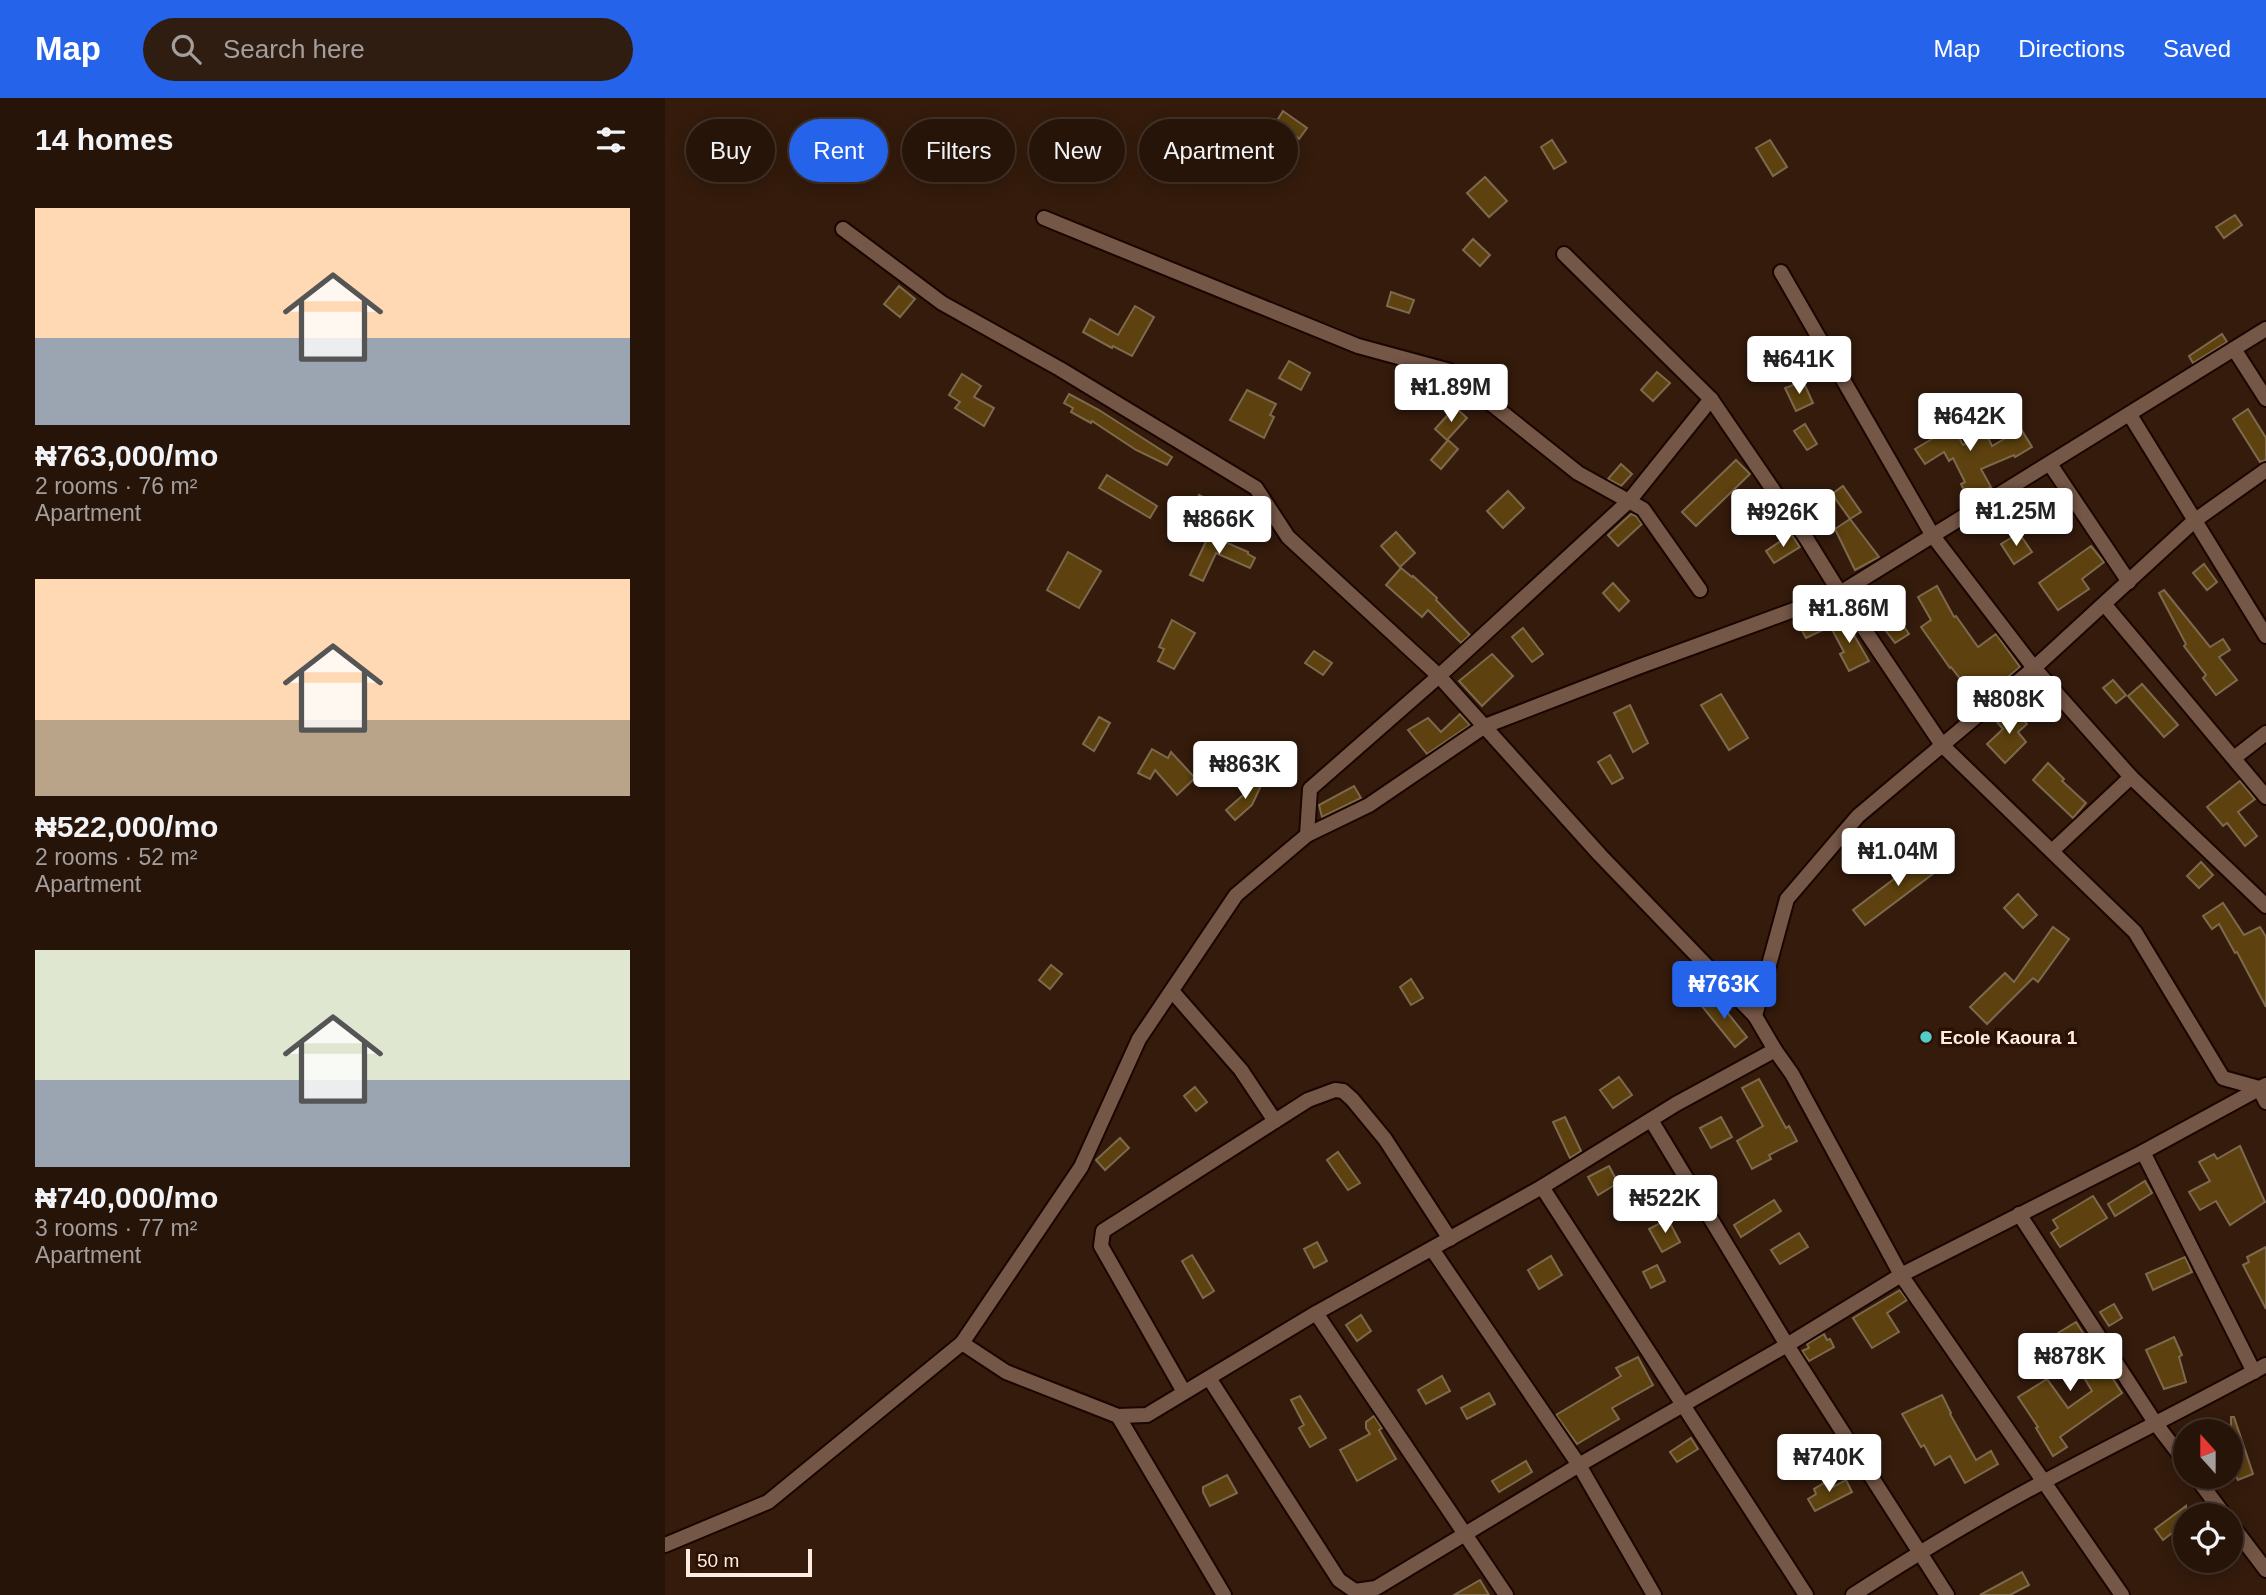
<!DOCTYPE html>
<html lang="en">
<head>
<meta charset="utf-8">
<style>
  body { margin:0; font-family:Arial,sans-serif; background:#2f1d12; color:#f1f3f6; height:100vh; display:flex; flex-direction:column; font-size:26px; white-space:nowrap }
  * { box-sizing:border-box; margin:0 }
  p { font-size:23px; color:#a49e9c }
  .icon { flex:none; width:38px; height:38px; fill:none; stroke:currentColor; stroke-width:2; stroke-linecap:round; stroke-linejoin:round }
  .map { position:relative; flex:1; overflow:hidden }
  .panel { display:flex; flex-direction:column; background:#271409; width:665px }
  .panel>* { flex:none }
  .guide { position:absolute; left:21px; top:21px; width:665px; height:63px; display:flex; gap:14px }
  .needle { width:46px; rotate:339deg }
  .controls { position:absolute; left:1508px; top:1321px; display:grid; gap:14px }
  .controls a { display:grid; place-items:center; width:70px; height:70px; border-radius:50%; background:#271409; box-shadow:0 4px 18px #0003,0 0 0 2px #43332a; font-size:35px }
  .scale { position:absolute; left:21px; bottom:18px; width:126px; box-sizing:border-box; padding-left:7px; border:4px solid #feece2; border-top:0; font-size:19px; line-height:24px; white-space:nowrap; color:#feece2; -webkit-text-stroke:5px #2a1103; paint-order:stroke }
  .price { position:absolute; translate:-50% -60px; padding:0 16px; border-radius:7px; background:#fff; color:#222; font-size:23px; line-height:46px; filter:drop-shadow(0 2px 4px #0008) }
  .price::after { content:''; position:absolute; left:50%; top:42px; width:21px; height:16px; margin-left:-10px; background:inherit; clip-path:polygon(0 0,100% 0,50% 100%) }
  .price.current { background:#2563eb; color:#fff }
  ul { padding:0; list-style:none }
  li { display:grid; align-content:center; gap:14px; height:371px; padding:0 35px }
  li span { display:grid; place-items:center; height:217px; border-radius:0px; color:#555 }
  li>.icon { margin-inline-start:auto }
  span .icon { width:126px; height:126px; fill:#fffc; stroke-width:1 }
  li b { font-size:30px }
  h2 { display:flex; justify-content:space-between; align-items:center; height:84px; padding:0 35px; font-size:30px }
  .tag { padding:0 24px; border-radius:32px; background:#271409; box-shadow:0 4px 18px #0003,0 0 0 2px #43332a; font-size:24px; line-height:63px }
  .tag.current { background:#2563eb; color:#fff }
  header { display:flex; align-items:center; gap:42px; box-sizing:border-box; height:98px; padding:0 35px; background:#2563eb; color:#fff }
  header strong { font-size:33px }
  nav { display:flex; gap:38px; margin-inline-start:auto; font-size:24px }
  .search { width:490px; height:63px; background:#2f1d12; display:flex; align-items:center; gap:18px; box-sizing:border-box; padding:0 24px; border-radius:38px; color:#a49e9c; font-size:26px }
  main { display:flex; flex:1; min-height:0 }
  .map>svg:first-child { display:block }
  .building { fill:#5d410e; stroke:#7d6a4e; stroke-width:2 }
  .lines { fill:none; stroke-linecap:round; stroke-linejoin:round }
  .minor-casing { stroke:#1a0500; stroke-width:18 }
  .minor { stroke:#755747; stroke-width:14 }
  .poi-dot { fill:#54cdc7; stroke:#2a1103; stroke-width:2.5 }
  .labels { text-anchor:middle; stroke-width:7; stroke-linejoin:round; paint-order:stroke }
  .poi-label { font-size:19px; font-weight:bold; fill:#feece2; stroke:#2a1103; text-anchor:start }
</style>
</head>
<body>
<header>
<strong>Map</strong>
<div class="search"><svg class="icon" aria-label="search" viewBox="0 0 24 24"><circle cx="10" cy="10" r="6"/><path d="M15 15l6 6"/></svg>Search here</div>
<nav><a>Map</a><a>Directions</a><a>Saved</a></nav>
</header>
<main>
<section class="panel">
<h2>14 homes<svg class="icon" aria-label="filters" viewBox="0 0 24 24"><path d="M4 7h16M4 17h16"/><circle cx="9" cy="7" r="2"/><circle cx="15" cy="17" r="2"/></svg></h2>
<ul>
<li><span style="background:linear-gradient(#ffd9b3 60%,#9aa5b1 0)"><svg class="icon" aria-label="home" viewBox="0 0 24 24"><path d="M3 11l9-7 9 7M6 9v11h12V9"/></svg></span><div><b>₦763,000/mo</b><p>2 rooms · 76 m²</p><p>Apartment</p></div></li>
<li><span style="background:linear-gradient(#ffd9b3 65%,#b9a48a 0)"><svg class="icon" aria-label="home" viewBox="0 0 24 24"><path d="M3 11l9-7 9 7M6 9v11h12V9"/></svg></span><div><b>₦522,000/mo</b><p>2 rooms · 52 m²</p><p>Apartment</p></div></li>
<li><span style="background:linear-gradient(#dfe7d0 60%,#9aa5b1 0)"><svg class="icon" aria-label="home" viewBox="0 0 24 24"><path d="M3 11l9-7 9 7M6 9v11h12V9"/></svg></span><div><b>₦740,000/mo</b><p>3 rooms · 77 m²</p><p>Apartment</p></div></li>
</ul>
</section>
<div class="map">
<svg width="1601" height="1497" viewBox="0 0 1601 1497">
  <rect width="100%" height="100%" fill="#341b0c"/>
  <g class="building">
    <path d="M618,13l24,17 -8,11 -2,-2 -6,7 -19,-15z"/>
    <path d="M887,42l14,22 -12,7 -13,-22z"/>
    <path d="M1105,42l17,27 -14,9 -17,-28z"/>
    <path d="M820,79l22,24 -18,16 -22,-24z"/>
    <path d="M1570,117l7,10 -18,13 -8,-11z"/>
    <path d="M808,141l17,16 -10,11 -17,-16z"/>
    <path d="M234,188l16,13 -15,18 -16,-13z"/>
    <path d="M726,194l23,8 -5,13 -22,-7z"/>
    <path d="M470,208l19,11 -22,39 -19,-10 -1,2 -29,-16 7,-13 28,16z"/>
    <path d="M1557,236l5,8 -34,21 -4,-7z"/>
    <path d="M624,263l21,12 -9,17 -22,-12z"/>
    <path d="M992,274l13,11 -17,18 -12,-11z"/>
    <path d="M297,276l19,12 -7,11 20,11 -10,18 -29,-18 5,-6 -11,-7z"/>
    <path d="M1138,283l10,22 -17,8 -11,-23z"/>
    <path d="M582,292l29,14 -6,11 4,2 -10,21 -34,-18z"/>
    <path d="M404,296l30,16 73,47 -5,8 -31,-15 -44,-29 -1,2 -20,-11 2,-4 -9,-5z"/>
    <path d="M790,309l12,11 -20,22 -12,-11z"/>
    <path d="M1273,311l16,27 3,-2 6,11 23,-12 6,13 29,-17 11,18 -17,10 -1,-2 -33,14 10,18 -23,12 -7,-15 4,-2 -12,-24 -4,3 -5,-9 -19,12 -10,-15 22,-13 -12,-20z"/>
    <path d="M1583,311l18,29v22l-6,2 -27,-43z"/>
    <path d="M1140,326l12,20 -10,6 -13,-19z"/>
    <path d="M783,342l10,9 -17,20 -10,-9z"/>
    <path d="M1071,362l14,14 -54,52 -14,-14z"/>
    <path d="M956,366l11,10 -11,12 -13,-7z"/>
    <path d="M442,377l50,31 -7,12 -51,-30z"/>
    <path d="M1178,388l18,26 -11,7 -18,-25z"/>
    <path d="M843,393l16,17 -21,20 -16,-17z"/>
    <path d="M534,397l12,6 -8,19 -13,-5z"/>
    <path d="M966,416l5,2 6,8 -24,22 -10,-11z"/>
    <path d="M1185,421l29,38 -24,13 -20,-41z"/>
    <path d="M731,434l19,21 -15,14 -19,-21z"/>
    <path d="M1354,435l13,19 -18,12 -13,-20z"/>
    <path d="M1126,436l9,13 -26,16 -8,-12z"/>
    <path d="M544,437l39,17v2l7,4 -5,10 -34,-15 -13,28 -13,-6z"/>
    <path d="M1426,448l13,16 -22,17 7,10 -31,21 -19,-27z"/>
    <path d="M403,454l33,19 -22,37 -32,-18z"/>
    <path d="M1539,466l13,18 -10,8 -14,-17z"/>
    <path d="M736,470l11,9 1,-1 24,22 -1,2 34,35 -9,8 -33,-33 -6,7 -36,-32z"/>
    <path d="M948,485l16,18 -10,10 -16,-18z"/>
    <path d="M1272,488l17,31 2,-1 22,31 18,-13 24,33 -42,35 -27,-35 -1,1 -29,-41 10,-7 -13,-23z"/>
    <path d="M1499,492l46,57 13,-8 7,11 -11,7 18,23 -21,15 -13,-17 3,-3 -22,-29 2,-2 -27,-51z"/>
    <path d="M1153,517l7,14 -19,9 -7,-13z"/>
    <path d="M1178,518l26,45 -20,10 -9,-17 4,-2 -15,-28z"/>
    <path d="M507,522l23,13 -21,36 -16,-8 6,-12 -5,-2z"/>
    <path d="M1235,523l9,13 -14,9 -9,-12z"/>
    <path d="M858,530l20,26 -11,8 -20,-25z"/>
    <path d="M649,553l18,12 -9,12 -18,-12z"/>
    <path d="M827,556l21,22 -31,30 -23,-25z"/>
    <path d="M1448,582l13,15 -10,8 -13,-15z"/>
    <path d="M1477,586l36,41 -14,12 -36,-41z"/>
    <path d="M1056,596l27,44 -19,12 -28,-45z"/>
    <path d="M965,607l18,38 -15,9 -19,-39z"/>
    <path d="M1348,610l14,16 -9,8 8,10 -21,21 -18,-19 16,-15 -6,-7z"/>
    <path d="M795,616l10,11 -43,29 -19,-24 20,-12 13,14z"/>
    <path d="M434,619l11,6 -16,28 -11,-7z"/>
    <path d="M487,651l16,9 3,-6 24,26 -18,17 -22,-25 -5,9 -12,-6z"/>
    <path d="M945,657l13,23 -11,6 -14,-22z"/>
    <path d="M1383,665l16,16 -2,2 24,22 -13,15 -40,-38z"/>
    <path d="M601,677l-14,30 -17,15 -9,-10z"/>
    <path d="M1575,683l15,18 -17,13 19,24 -12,10 -18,-23 -4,3 -16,-19z"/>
    <path d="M689,688l7,12 -39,19 -3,-12z"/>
    <path d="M1266,753l11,16 -77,58 -12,-15z"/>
    <path d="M1536,764l12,13 -14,13 -12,-12z"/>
    <path d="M1353,796l19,21 -14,13 -19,-20z"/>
    <path d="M1558,805l21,32 16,-8 6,10v70l-29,-55 -2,1 -16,-29 -7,5 -9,-13z"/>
    <path d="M1388,829l16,12 -31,43 -5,-4 -46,46 -17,-17 35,-34 9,9z"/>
    <path d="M386,867l11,9 -12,15 -11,-9z"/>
    <path d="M746,881l12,19 -12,7 -11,-18z"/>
    <path d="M1049,898l33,41 -12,10 -34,-42z"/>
    <path d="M954,979l13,18 -19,13 -13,-18z"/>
    <path d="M1094,981l27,49 3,-2 8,15 -28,14 2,4 -19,10 -15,-28 26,-15 -21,-38z"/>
    <path d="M530,989l12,15 -11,9 -12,-15z"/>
    <path d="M900,1019l16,34 -11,7 -17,-36z"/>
    <path d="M1056,1019l11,20 -21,11 -11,-20z"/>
    <path d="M455,1040l9,10 -24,22 -9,-10z"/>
    <path d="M1575,1048l25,56 -35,23 -14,-24 -16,9 -11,-18 21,-11 -11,-19 15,-8 3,5z"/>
    <path d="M673,1054l22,31 -12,7 -21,-30z"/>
    <path d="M944,1068l9,17 -20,12 -10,-18z"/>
    <path d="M1480,1083l7,12 -37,23 -7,-12z"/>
    <path d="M1428,1098l14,22 -47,29 -9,-14 7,-5 -5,-8z"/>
    <path d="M1109,1102l7,11 -40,26 -7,-12z"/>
    <path d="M1003,1121l12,23 -18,10 -13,-23z"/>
    <path d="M1134,1135l9,14 -28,17 -9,-14z"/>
    <path d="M652,1144l10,19 -13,7 -10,-19z"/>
    <path d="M1601,1149v62l-23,-44 6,-3 -2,-5z"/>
    <path d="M527,1157l22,36 -11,7 -21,-37z"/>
    <path d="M886,1158l11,19 -23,14 -11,-19z"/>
    <path d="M1520,1159l7,15 -39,18 -7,-16z"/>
    <path d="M992,1167l8,16 -14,7 -8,-16z"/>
    <path d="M1235,1192l7,10 -20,13 12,19 -27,16 -19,-30z"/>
    <path d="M1449,1206l8,14 -13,8 -9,-14z"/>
    <path d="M696,1217l10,16 -14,10 -11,-16z"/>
    <path d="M1411,1224l46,71 -62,44 7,10 -14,9 -17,-28 2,-1 -20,-30 29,-18 21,29 24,-17 -34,-58z"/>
    <path d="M1159,1236l3,6 3,-1 4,8 -25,14 -7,-10 7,-3 -2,-4z"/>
    <path d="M1509,1239l8,18 -3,2 7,25 -22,7 -18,-39z"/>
    <path d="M973,1259l15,28 -41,23 7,11 -42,25 -21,-29 65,-39 -5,-8z"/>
    <path d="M777,1278l8,15 -24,13 -8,-14z"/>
    <path d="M824,1295l6,11 -28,15 -6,-11z"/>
    <path d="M1277,1297l9,18 -1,1 26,46 15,-9 7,13 -33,19 -15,-27 -15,9 -11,-20 -3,2 -19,-33z"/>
    <path d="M635,1298l26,42 -16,9 -11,-19 5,-3 -13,-25z"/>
    <path d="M709,1318l8,12 -3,2 17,29 -39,22 -17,-31 30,-16 -4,-6v-6z"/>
    <path d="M1566,1319h3l19,57 -15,6 -7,-14z"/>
    <path d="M1026,1340l7,11 -21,13 -7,-10z"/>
    <path d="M861,1363l6,11 -33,20 -7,-11z"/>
    <path d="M562,1377l10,18 -27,13 -7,-14v-5z"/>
    <path d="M1164,1382l4,7 13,-7 6,12 -37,19 -7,-12 8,-5 -2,-5z"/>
    <path d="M1521,1408v16l-23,18 -8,-11z"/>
    <path d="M1357,1474l7,13 -19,10h-30z"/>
    <path d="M815,1482l9,15h-35z"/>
  </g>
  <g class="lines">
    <defs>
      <g id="minor">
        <path d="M379,120l314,128 92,25 128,102 65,36 57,81"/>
        <path d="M178,131l99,74 118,66 196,119 32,49 151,139 161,179 155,161"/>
        <path d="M899,156l147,145 95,139 34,55 102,152 193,187 88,146 36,10 7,14"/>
        <path d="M1116,174l152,264 101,132 97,109 135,129"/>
        <path d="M1569,251l32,50"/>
        <path d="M1465,317l136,221"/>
        <path d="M1385,366l79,118"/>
        <path d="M1440,507l161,192"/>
        <path d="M1569,660l32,-25"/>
        <path d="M642,737l62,-30 116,-79 153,-59 202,-74 426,-264"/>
        <path d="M1387,753l79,-74"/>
        <path d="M507,893l69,79 34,51"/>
        <path d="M1110,952l17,24 109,201 221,320"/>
        <path d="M986,1022l136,225 160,250"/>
        <path d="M1478,1054l111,220"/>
        <path d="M877,1089l264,408"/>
        <path d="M1354,1116l137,210 30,39"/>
        <path d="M767,1151l147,216 75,130"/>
        <path d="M651,1215l190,282"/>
        <path d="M297,1245l44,29 112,44 29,-1 169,-102 226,-126 134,-83 99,-54 -20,-34 32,-117 71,-83 176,-148 160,-147 72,-51"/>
        <path d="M544,1280l130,202 16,11 21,-3 203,-123 208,-120 114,-70 242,-123 123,-67"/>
        <path d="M519,1294l-83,-146 2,-15 205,-131 27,-10 8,1 9,8 33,40 65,100"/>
        <path d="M453,1318l106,179"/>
        <path d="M1531,1379l29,39"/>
        <path d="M1566,1426l35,46"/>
        <path d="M0,1447l103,-43 194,-159 119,-176 58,-128 97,-144 71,-60 3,-46 129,-113 190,-175 82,-102"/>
        <path d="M1188,1497c62,-40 126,-79 192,-114 73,-39 148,-76 221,-116"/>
      </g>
    </defs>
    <use href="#minor" class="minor-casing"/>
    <use href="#minor" class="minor"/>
  </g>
  <circle class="poi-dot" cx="1261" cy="939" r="7"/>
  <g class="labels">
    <g class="poi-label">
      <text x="1275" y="946">Ecole Kaoura 1</text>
    </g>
  </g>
</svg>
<div class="controls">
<a><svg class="needle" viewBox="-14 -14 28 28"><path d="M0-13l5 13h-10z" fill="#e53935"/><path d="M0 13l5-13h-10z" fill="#a49e9c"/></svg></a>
<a><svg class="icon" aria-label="locate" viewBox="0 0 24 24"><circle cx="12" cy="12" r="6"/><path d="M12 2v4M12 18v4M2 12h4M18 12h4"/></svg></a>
</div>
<div class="scale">50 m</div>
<b class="price" style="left:1134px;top:298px">₦641K</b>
<b class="price" style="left:786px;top:326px">₦1.89M</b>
<b class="price" style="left:1305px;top:355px">₦642K</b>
<b class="price" style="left:1351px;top:450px">₦1.25M</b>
<b class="price" style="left:1118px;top:451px">₦926K</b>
<b class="price" style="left:554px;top:458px">₦866K</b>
<b class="price" style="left:1184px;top:547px">₦1.86M</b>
<b class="price" style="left:1344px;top:638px">₦808K</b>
<b class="price" style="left:580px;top:703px">₦863K</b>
<b class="price" style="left:1233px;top:790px">₦1.04M</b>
<b class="price current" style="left:1059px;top:923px">₦763K</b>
<b class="price" style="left:1000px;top:1137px">₦522K</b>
<b class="price" style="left:1405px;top:1295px">₦878K</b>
<b class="price" style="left:1164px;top:1396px">₦740K</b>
<div class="guide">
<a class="tag">Buy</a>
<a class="tag current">Rent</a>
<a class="tag">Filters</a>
<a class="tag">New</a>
<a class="tag">Apartment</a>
</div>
</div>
</main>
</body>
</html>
